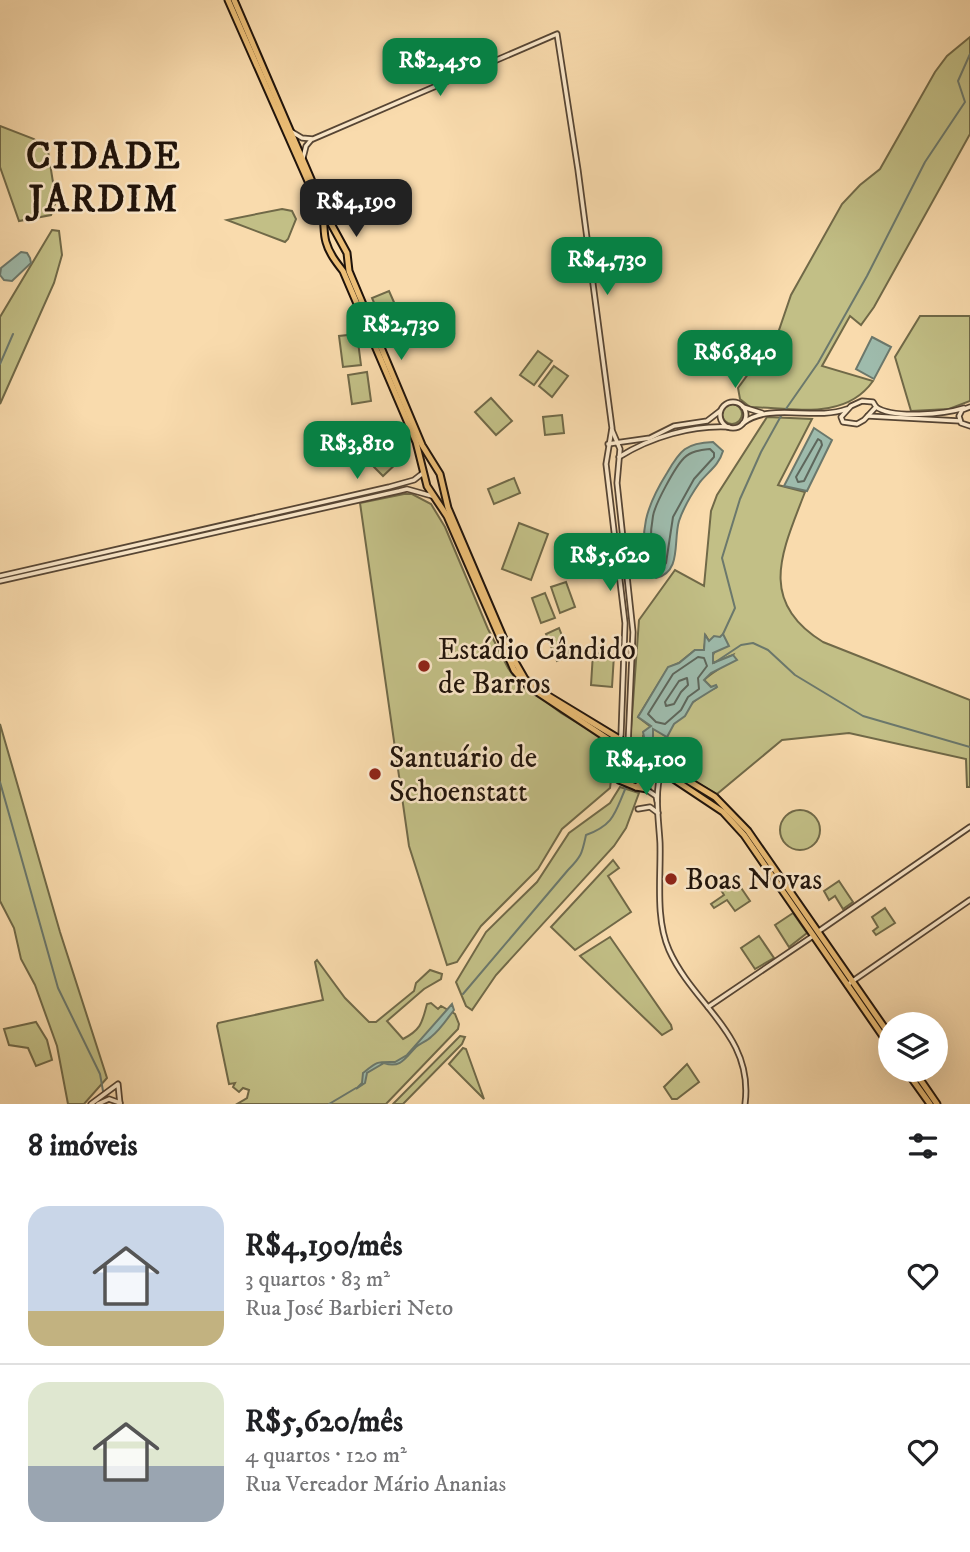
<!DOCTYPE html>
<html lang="pt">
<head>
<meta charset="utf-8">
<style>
  body { margin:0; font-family:"IM FELL DW Pica",serif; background:#f2f2f2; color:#202124; height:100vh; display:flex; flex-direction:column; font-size:26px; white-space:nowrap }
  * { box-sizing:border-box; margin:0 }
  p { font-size:23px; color:#757577 }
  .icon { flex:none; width:38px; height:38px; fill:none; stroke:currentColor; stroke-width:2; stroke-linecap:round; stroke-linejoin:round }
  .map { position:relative; height:1104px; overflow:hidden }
  .side { display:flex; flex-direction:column; background:#fff; flex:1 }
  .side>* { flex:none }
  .controls { position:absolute; left:878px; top:1012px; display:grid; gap:14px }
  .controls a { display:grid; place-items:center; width:70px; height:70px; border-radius:50%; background:#fff; box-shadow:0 7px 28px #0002; font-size:35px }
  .price { position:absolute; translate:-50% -60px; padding:0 16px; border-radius:14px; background:#0b8043; color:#fff; font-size:23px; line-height:46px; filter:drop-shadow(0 2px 4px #0008) }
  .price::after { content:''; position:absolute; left:50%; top:42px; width:21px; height:16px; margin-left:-10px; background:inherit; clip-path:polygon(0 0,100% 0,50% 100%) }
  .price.active { background:#222; color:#fff }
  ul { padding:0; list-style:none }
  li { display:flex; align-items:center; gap:21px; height:175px; padding:0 28px }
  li+li { border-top:2px solid #e0e0e0 }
  li span { display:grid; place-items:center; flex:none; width:196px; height:140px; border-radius:21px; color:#555 }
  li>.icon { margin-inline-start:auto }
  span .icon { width:84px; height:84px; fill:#fffc; stroke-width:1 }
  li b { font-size:30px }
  h2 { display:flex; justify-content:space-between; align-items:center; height:84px; padding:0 28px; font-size:30px }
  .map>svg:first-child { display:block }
  .green { fill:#c2bf86; stroke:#706948; stroke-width:2 }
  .water { fill:#9ebbac; stroke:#6b786c; stroke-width:2 }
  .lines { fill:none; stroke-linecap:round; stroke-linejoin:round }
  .shore { stroke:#5e675c; stroke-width:2 }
  .stream { stroke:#6b786c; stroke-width:2 }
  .minor-casing { stroke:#564534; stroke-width:7 }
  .major-casing { stroke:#1f130b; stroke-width:9 }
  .minor { stroke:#fbe8ca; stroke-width:3.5 }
  .major { stroke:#ecbe76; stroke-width:5 }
  .poi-dot { fill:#8f2418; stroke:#fbe8ca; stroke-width:2.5 }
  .labels { text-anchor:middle; stroke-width:5; stroke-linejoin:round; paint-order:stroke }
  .poi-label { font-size:30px; fill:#1f130b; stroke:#fbe8ca; text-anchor:start }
  .district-label { font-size:37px; font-weight:bold; letter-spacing:2px; fill:#1f130b; stroke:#fbe8ca }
</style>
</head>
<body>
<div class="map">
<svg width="970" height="1104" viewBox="0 0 970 1104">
  <rect width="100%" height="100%" fill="#f9dbad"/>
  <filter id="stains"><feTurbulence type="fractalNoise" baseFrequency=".00286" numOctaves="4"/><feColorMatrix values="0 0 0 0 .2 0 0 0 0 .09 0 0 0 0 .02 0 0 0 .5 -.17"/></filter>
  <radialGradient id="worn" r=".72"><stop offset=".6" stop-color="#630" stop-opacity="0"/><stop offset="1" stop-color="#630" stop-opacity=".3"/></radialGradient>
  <g class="green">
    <path d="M970,37v97l-96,173 -13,18 -11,-9 -28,50 51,15c-28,40 -80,27 -123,26l-10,-8 -2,-11 40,-55 13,-38 51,-91 18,-19 20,-16 55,-97 12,-16z"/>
    <path d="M0,126l34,13 14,12 8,50 -5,14 -32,6 -19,-54z"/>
    <path d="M282,209l10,2 4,8 -8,20 -3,3 -58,-22z"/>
    <path d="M52,230l7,1 3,24 -8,28 -54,121v-87z"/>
    <path d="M389,291l12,27 -17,8 -12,-28z"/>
    <path d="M920,316h50v85l-21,8 -38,2 -16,-54z"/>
    <path d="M448,318l6,15 -28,11 -6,-14z"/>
    <path d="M357,334l4,31 -18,2 -4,-31z"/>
    <path d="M538,351l14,10 -18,24 -14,-10z"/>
    <path d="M554,366l14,10 -16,21 -13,-11z"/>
    <path d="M367,372l4,29 -19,3 -4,-29z"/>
    <path d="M491,398l21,23 -16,14 -21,-23z"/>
    <circle cx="732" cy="414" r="10"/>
    <path d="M562,415l2,18 -19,2 -2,-18z"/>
    <path d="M767,417l45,2 -34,66 27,7c-22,58 -49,109 18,150l147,58v87h-3l-1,-28 -117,-26 -67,7 -65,54 -74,-42 10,-24 14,9c8,-22 30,-41 50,-50h-6l-7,-7c10,-10 21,-12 29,-25l-19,8 -2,-5 8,-21 -11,4 -3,-5 -2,14h-9l-16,13 -11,5 -30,49 13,10 -8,9 2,6 -5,8 -10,-7 9,-123 36,-50 29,16 7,-75 6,-16z"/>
    <path d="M385,448l13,14 -15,14 -13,-13z"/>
    <path d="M514,478l6,15 -26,11 -6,-15z"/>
    <path d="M404,494h8l19,10 14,23 43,102 20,39 8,11 45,34 38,23 6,10 4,13 2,21 -1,8 -48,41 -24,40 -57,57 -24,36 -10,3 -38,-119 -49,-343z"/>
    <path d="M519,523l29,11 -17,46 -29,-11z"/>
    <path d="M566,582l9,25 -15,6 -9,-26z"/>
    <path d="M545,593l10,25 -14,5 -9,-25z"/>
    <path d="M559,628l11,28 -13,5 -11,-27z"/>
    <path d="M593,653l21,2 -2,32 -21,-2z"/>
    <path d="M0,724l60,208 47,146 -23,26h-16l-11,-58 -22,-61 -14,-26 -7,-31 -14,-27z"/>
    <path d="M623,746l14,8 -11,28 -6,-2 -3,-9v-22z"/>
    <path d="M620,787l19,6 -13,35 -12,18 -118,129 -24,35 -6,-4 -10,-24 30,-50 51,-50 32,-49 41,-30z"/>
    <circle cx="800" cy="830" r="20"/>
    <path d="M613,860l6,8 -11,8 23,36 -56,38 -24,-23z"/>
    <path d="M735,879l15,22 -15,10 -8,-11 -13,8 -3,-4 13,-9 -3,-5z"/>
    <path d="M839,881l14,21 -10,7 -8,-13 -6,4 -5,-9z"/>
    <path d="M885,908l10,15 -19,12 -3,-4 5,-4 -6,-10z"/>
    <path d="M793,913l14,20 -18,14 -14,-22z"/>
    <path d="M759,936l15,22 -19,11 -14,-21z"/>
    <path d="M610,937l61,88 1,4 -10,6 -82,-79z"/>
    <path d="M317,960l28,38 24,24h7l38,-31 2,-8 14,-13 12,4 -1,5 -17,10 -37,32 16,18c19,-10 19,-17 24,-35l4,-1 7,6 3,-3 14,8 4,10 -1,5 -72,75h-149l10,-6 2,-8 -6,-2 -4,4 -6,-5 2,-4 -6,1 -12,-58 1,-3 105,-23 -8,-38z"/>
    <path d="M36,1022l11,18 5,20 -16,6 -8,-18 -19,-3 -5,-16z"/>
    <path d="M460,1036l5,1 -3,7 -59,60h-10z"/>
    <path d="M463,1048l3,1 18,50 -35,-35z"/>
    <path d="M687,1064l12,18 -22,17h-5l-8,-12z"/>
  </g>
  <g class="water">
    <path d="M21,252l6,1 3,5 1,5 -19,18 -8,-1 -4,-5 1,-7z"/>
    <path d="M872,337l19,10 -17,32 -18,-10z"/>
    <path d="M814,428l18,12 -25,51 -23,-5z"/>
    <path d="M713,442l10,9c-4,14 -14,20 -23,31 -7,10 -17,27 -21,39 -6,20 3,51 -23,57l-10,-7c-6,-41 -1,-63 21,-98 13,-23 19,-30 46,-31z"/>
    <path d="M723,634l6,12 -16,7v10l20,-8 4,5 -26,13 -7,7 7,7 5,-2 1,2 -24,15 -8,14 -11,8 -7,13 -14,-8v9c-4,3 -8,10 -10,14l-3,-2 5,-8 -2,-10 8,-6 -13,-9 30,-50 11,-4 16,-13h9l1,-15 4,6 5,-5 6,1z"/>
    <path d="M452,1004l2,6c-7,9 -14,20 -23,27 -4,4 -10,6 -15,10 -10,10 -15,22 -32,16l-17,10 -2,10 -9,6 6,-6 1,-10c15,-12 13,-11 32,-11l12,-7z"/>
  </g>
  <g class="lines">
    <g class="shore">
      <path d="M818,439l3,2 1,4 -18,36 -6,1 -2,-5z"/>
      <path d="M710,449l4,4v4l-20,22 -21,38 -7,46 -4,6 -5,1 -4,-4c-3,-16 -3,-33 0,-50 2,-12 22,-49 31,-58 7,-7 17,-8 26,-9z"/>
      <path d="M698,657l6,1 3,8 -9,12 1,11 -11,8 -7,13 -16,14 -9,-2 -8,-8 25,-40z"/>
      <path d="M687,678l1,7 -7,7 -7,12 -8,2 -1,-4 14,-21z"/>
    </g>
    <g class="stream">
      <path d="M0,364l13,-30"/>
      <path d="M723,634l12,-26 -13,-50 18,-59 21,-47 20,-36 37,-53 49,-87 58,-114 40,-60 -7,-21 12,-27"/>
      <path d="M714,663l27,-18 12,-2 15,7 27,25 68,41 107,31"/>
      <path d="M0,782l58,206 42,86 3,17"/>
      <path d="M463,994l105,-124c14,-14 14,-17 18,-35 30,-11 29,-24 41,-50"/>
      <path d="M329,1104l27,-16"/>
    </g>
    <defs>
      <g id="minor">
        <path d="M292,132l10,6 11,1 244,-105 21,136 34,258 -6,36 19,159 -4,112 -5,19"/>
        <path d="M303,158l3,-12 5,-6"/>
        <path d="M862,401l11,1 3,5 -12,13 -7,4 -14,-2 -2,-5 10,-11z"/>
        <circle cx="733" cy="415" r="13"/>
        <path d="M743,407l19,6"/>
        <path d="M876,407c17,12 69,7 88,1"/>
        <path d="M970,407l-8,3 -3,6 2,7 9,3"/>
        <path d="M868,416l92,5"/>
        <path d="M743,423c28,-21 71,-2 104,-14"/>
        <path d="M612,430l8,19 -3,34 16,149 -5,113"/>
        <path d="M608,444l42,-6 24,-12 33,-5 13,-10"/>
        <path d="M619,457c32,-20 73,-32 110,-30"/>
        <path d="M0,576l389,-89 25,-7 9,-7"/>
        <path d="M0,581l399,-90 8,-2 25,7"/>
        <path d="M661,774c-7,17 -2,50 -1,69 1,34 -5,75 9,107 25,56 85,85 76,154"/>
        <path d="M647,790l9,6 1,5"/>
        <path d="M638,809l12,-2 8,6"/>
        <path d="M819,931l151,-104"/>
        <path d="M847,985l123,-85"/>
        <path d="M708,1007l105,-71"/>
        <path d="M91,1104l27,-20 2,20"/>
        <path d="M98,1104l11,-5 11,4"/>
      </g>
      <g id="major">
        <path d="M228,0l94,213c3,10 1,19 4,29 3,11 10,20 17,29l73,171 11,44 20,30 67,154 14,16 80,53 7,17 4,24 17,7 18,-13 9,-2 60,40 21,23 147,213"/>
        <path d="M234,0l86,200"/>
        <path d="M323,209l24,44 2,18 73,174 18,29 8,34 62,145 15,26 17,13 173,105 33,34 143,206"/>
        <path d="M636,787l11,2"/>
        <path d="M905,1069l25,35"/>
        <path d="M913,1069l24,35"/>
      </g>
    </defs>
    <use href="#minor" class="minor-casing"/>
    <use href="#major" class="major-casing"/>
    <use href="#minor" class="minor"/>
    <use href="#major" class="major"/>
  </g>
  <g class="poi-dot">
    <circle cx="424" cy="666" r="7"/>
    <circle cx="375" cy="774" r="7"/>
    <circle cx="671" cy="879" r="7"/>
  </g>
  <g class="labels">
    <g class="poi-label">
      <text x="438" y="659">Estádio Cândido<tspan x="438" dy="34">de Barros</tspan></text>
      <text x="389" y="767">Santuário de<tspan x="389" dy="34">Schoenstatt</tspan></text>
      <text x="685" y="889">Boas Novas</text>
    </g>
    <g class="district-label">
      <text x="104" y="168">CIDADE<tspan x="104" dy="43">JARDIM</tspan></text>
    </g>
  </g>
  <rect width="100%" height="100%" filter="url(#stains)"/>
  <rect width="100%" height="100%" fill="url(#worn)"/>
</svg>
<div class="controls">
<a><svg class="icon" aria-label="layers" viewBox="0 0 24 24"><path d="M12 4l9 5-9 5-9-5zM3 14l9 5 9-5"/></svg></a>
</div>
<b class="price" style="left:440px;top:98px">R$2,450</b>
<b class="price active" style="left:356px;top:239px">R$4,190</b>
<b class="price" style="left:607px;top:297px">R$4,730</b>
<b class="price" style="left:401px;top:362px">R$2,730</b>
<b class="price" style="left:735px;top:390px">R$6,840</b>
<b class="price" style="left:357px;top:481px">R$3,810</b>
<b class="price" style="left:610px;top:593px">R$5,620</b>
<b class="price" style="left:646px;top:797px">R$4,100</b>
</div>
<section class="side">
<h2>8 imóveis<svg class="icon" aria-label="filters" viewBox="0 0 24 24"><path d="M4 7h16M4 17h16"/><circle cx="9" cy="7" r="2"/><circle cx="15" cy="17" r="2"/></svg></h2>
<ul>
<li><span style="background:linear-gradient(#c9d6e8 75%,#c2b280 0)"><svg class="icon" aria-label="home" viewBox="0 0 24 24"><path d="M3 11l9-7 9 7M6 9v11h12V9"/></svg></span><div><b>R$4,190/mês</b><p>3 quartos · 83 m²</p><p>Rua José Barbieri Neto</p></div><svg class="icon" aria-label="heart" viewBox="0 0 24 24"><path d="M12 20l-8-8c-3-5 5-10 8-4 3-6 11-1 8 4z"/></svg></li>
<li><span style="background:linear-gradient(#dfe7d0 60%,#9aa5b1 0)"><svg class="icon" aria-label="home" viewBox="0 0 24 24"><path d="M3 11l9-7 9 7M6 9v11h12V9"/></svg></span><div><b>R$5,620/mês</b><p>4 quartos · 120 m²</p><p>Rua Vereador Mário Ananias</p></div><svg class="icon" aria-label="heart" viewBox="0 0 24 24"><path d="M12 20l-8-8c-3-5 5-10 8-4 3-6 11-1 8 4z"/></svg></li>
</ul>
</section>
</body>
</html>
